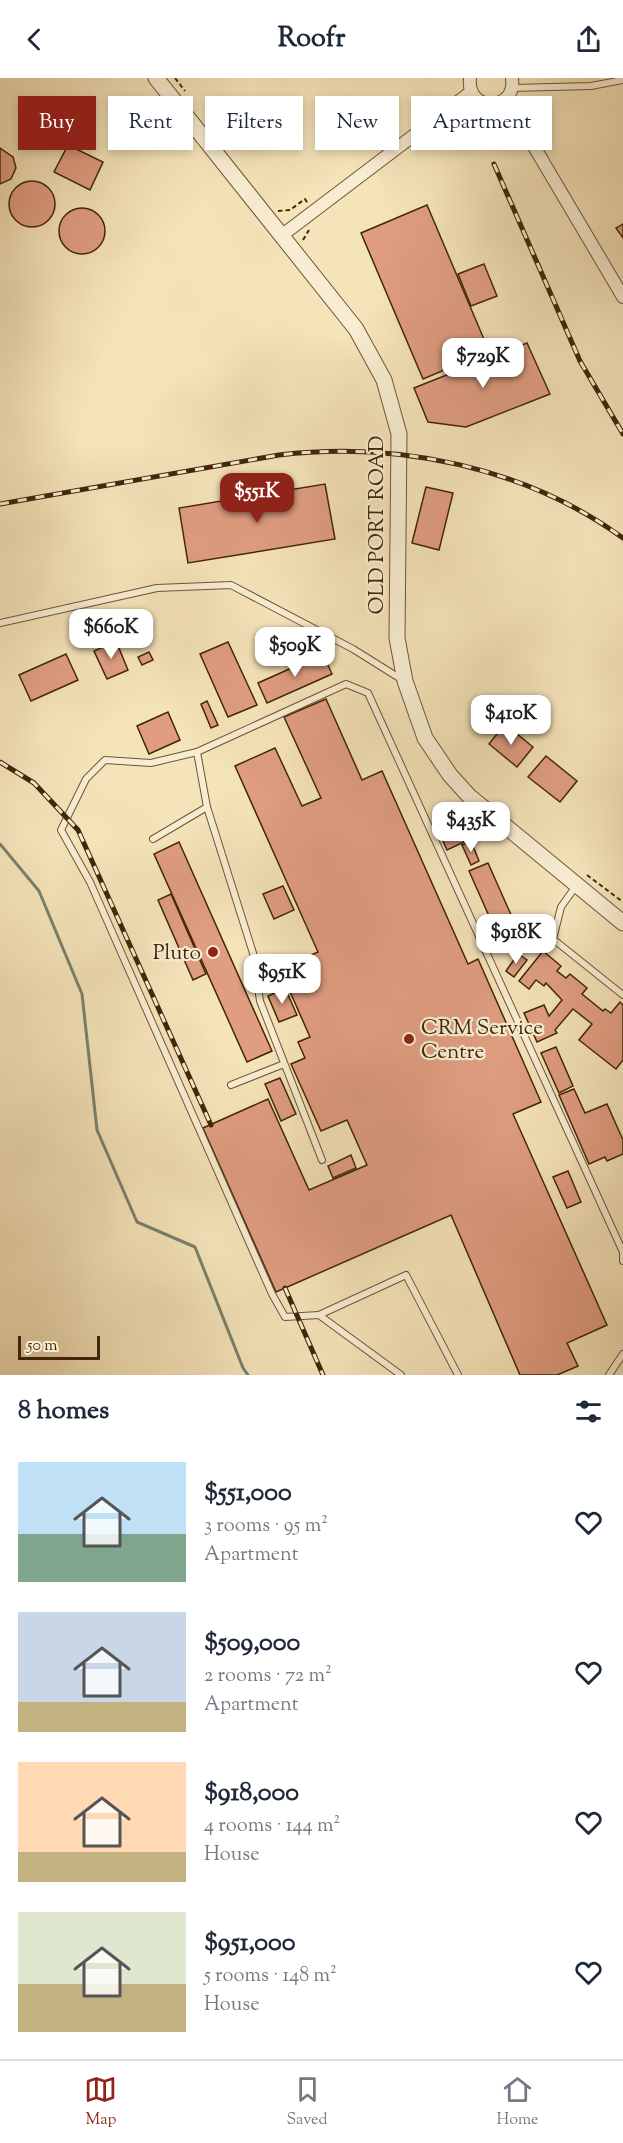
<!DOCTYPE html>
<html lang="en">
<head>
<meta charset="utf-8">
<style>
  body { margin:0; font-family:"Sorts Mill Goudy",serif; background:#f6f6f7; color:#1f2937; height:100vh; display:flex; flex-direction:column; font-size:22px; white-space:nowrap }
  * { box-sizing:border-box; margin:0 }
  p { font-size:20px; color:#747a83 }
  .icon { flex:none; width:33px; height:33px; fill:none; stroke:currentColor; stroke-width:2; stroke-linecap:round; stroke-linejoin:round }
  .map { position:relative; height:1297px; overflow:hidden }
  .details { display:flex; flex-direction:column; background:#fff; flex:1 }
  .details>* { flex:none }
  .banner { position:absolute; left:18px; top:18px; width:588px; height:54px; display:flex; gap:12px }
  .scale { position:absolute; left:18px; bottom:15px; width:82px; box-sizing:border-box; padding-left:6px; border:3px solid #412607; border-top:0; font-size:16px; line-height:21px; white-space:nowrap; color:#412607; -webkit-text-stroke:4px #f8edd2; paint-order:stroke }
  .price { position:absolute; translate:-50% -51px; padding:0 14px; border-radius:12px; background:#fff; color:#222; font-size:20px; line-height:39px; filter:drop-shadow(0 2px 3px #0008) }
  .price::after { content:''; position:absolute; left:50%; top:36px; width:18px; height:14px; margin-left:-9px; background:inherit; clip-path:polygon(0 0,100% 0,50% 100%) }
  .price.selected { background:#8f2418; color:#fff }
  ul { padding:0; list-style:none }
  li { display:flex; align-items:center; gap:18px; height:150px; padding:0 18px }
  li span { display:grid; place-items:center; flex:none; width:168px; height:120px; border-radius:0px; color:#555 }
  li>.icon { margin-inline-start:auto }
  span .icon { width:72px; height:72px; fill:#fffc; stroke-width:1 }
  li b { font-size:26px }
  h2 { display:flex; justify-content:space-between; align-items:center; height:72px; padding:0 18px; font-size:26px }
  .tag { padding:0 21px; border-radius:0px; background:#fff; box-shadow:0 3px 9px #0003; font-size:21px; line-height:54px }
  .tag.selected { background:#8f2418; color:#fff }
  header { display:flex; justify-content:space-between; align-items:center; height:78px; padding:0 18px; background:#fff; font-size:27px; font-weight:700 }
  .dock { display:flex; justify-content:space-around; align-items:center; height:84px; border-top:2px solid #e0e1e3; background:#fff; font-size:16px; color:#747a83 }
  .dock a { display:grid; justify-items:center; gap:3px }
  .dock .selected { color:#8f2418 }
  .map>svg:first-child { display:block }
  .lines { fill:none; stroke-linecap:round; stroke-linejoin:round }
  .stream { stroke:#78816f; stroke-width:3 }
  .building { fill:#e09d81; stroke:#412607; stroke-width:1.5 }
  .service-casing { stroke:#6e5534; stroke-width:8 }
  .minor-casing { stroke:#6e5534; stroke-width:14 }
  .tertiary-casing { stroke:#6e5534; stroke-width:17 }
  .path { stroke:#412607; stroke-width:2; stroke-dasharray:4.5 3; stroke-linecap:butt }
  .service { stroke:#f8edd2; stroke-width:6 }
  .minor { stroke:#f8edd2; stroke-width:12 }
  .tertiary { stroke:#f8edd2; stroke-width:15 }
  .rail-casing { stroke:#412607; stroke-width:5 }
  .rail { stroke:#f8edd2; stroke-width:3; stroke-dasharray:9; stroke-linecap:butt }
  .poi-dot { fill:#8f2418; stroke:#f8edd2; stroke-width:2 }
  .labels { text-anchor:middle; stroke-width:4.5; stroke-linejoin:round; paint-order:stroke }
  .street-label { font-size:21px; fill:#412607; stroke:#f8edd2 }
  .poi-label { font-size:21px; fill:#412607; stroke:#f8edd2; text-anchor:end }
</style>
</head>
<body>
<header><svg class="icon" aria-label="back" viewBox="0 0 24 24"><path d="M15 5l-7 7 7 7"/></svg>Roofr<svg class="icon" aria-label="share" viewBox="0 0 24 24"><path d="M12 15V3M7 8l5-5 5 5M5 13v7h14v-7"/></svg></header>
<div class="map">
<svg width="623" height="1297" viewBox="0 0 623 1297">
  <rect width="100%" height="100%" fill="#f5e3b9"/>
  <filter id="stains"><feTurbulence type="fractalNoise" baseFrequency=".00333" numOctaves="4"/><feColorMatrix values="0 0 0 0 .2 0 0 0 0 .09 0 0 0 0 .02 0 0 0 .5 -.17"/></filter>
  <radialGradient id="worn" r=".72"><stop offset=".6" stop-color="#630" stop-opacity="0"/><stop offset="1" stop-color="#630" stop-opacity=".3"/></radialGradient>
  <g class="lines">
    <path class="stream" d="M0,766l39,47 43,103 15,136 40,92 58,25 48,121 5,7"/>
  </g>
  <g class="building">
    <path d="M130,30l10,14 -14,10 -10,-13z"/>
    <path d="M68,67l35,17 -13,28 -36,-18z"/>
    <path d="M0,70l13,9 3,11 -5,11 -11,5z"/>
    <circle cx="32" cy="126" r="23"/>
    <path d="M427,127l62,146 -66,28 -62,-146z"/>
    <circle cx="82" cy="153" r="23"/>
    <path d="M623,146v14l-7,-10z"/>
    <path d="M484,186l13,32 -26,10 -13,-32z"/>
    <path d="M527,265l23,51 -84,33 -38,-5 -14,-34z"/>
    <path d="M325,406l10,55 -147,24 -9,-55z"/>
    <path d="M426,409l27,6 -14,57 -27,-7z"/>
    <path d="M116,563l12,29 -21,9 -13,-28z"/>
    <path d="M228,564l29,63 -29,12 -28,-63z"/>
    <path d="M149,574l4,8 -11,5 -4,-8z"/>
    <path d="M66,576l12,26 -47,21 -12,-26z"/>
    <path d="M323,576l9,20 -65,29 -9,-20z"/>
    <path d="M326,621l36,81 20,-9 86,193 10,-5 63,143 -28,12 94,211 -40,18 11,23 -21,9h-37l-69,-160 -175,77 -73,-164 65,-29 41,91 58,-25 -20,-45 -26,11 -30,-67 14,-6 -7,-16 12,-5 -30,-68 38,-17 -83,-186 40,-18 27,58 19,-8 -37,-81z"/>
    <path d="M207,623l11,24 -7,3 -10,-24z"/>
    <path d="M168,634l12,28 -31,14 -12,-28z"/>
    <path d="M505,646l28,23 -16,20 -28,-23z"/>
    <path d="M546,678l31,25 -17,21 -32,-25z"/>
    <path d="M457,748l7,16 -17,8 -7,-16z"/>
    <path d="M471,763l8,20 -8,4 -9,-20z"/>
    <path d="M179,764l93,209 -25,11 -93,-208z"/>
    <path d="M488,785l32,72 -19,8 -32,-72z"/>
    <path d="M283,808l11,24 -20,9 -11,-25z"/>
    <path d="M171,816l35,80 -13,6 -35,-80z"/>
    <path d="M543,873l18,15 -4,5 9,7 4,-4 17,14 -5,6 21,17 2,-2 6,4 9,-11 3,3v55l-7,9 -37,-29 13,-16 -19,-15 -18,21 2,3 -20,9 -13,-29 20,-8 5,11 13,-16 -16,-17 -2,3 -8,-6 -7,9 -10,-8z"/>
    <path d="M518,876l9,6 -13,17 -8,-6z"/>
    <path d="M285,910l12,27 -18,7 -11,-26z"/>
    <path d="M556,969l17,39 -14,7 -18,-40z"/>
    <path d="M280,1000l16,36 -15,7 -16,-37z"/>
    <path d="M574,1011l11,24 22,-9 16,36v14l-16,7 -2,-4 -16,7 -30,-69z"/>
    <path d="M351,1077l5,13 -23,10 -5,-12z"/>
    <path d="M568,1093l13,31 -14,6 -14,-31z"/>
  </g>
  <g class="lines">
    <defs>
      <g id="service">
        <path d="M512,10l79,-2 32,-6"/>
        <path d="M0,545l157,-35 74,-3 122,64 48,30"/>
        <path d="M197,674l-46,11 -46,-3 -19,19 -25,51 29,52 182,412 13,23 34,-2"/>
        <path d="M153,761l54,-32"/>
        <path d="M576,808l-15,21 -8,32 70,56"/>
        <path d="M231,1007l53,-21"/>
        <path d="M322,1082l-62,-159 -7,-48 -46,-146 -10,-55 149,-68 22,9 255,559"/>
        <path d="M623,1174v9"/>
        <path d="M401,1297l-82,-60 87,-40 52,100"/>
        <path d="M609,1297l14,-21"/>
      </g>
      <g id="minor">
        <path d="M470,0c-4,35 47,34 42,0"/>
        <path d="M506,21l117,198"/>
        <path d="M281,158l190,-144"/>
      </g>
      <path id="tertiary" d="M156,0l200,251 28,51 15,54 -2,204 8,43 20,57 25,37 19,21 154,127"/>
    </defs>
    <use href="#service" class="service-casing"/>
    <use href="#minor" class="minor-casing"/>
    <use href="#tertiary" class="tertiary-casing"/>
    <g class="path">
      <path d="M175,0l10,13"/>
      <path d="M278,133l12,-1 15,-11 3,5"/>
      <path d="M303,162l6,-10"/>
      <path d="M587,797l36,27"/>
    </g>
    <use href="#service" class="service"/>
    <use href="#minor" class="minor"/>
    <use href="#tertiary" class="tertiary"/>
    <defs>
      <g id="rail">
        <path d="M494,86l86,197 43,73"/>
        <path d="M0,426l279,-49c119,-14 246,12 344,83"/>
        <path d="M0,684l34,21 44,47 133,295"/>
        <path d="M285,1210l38,87"/>
      </g>
    </defs>
    <use href="#rail" class="rail-casing"/>
    <use href="#rail" class="rail"/>
  </g>
  <g class="poi-dot">
    <circle cx="213" cy="874" r="6"/>
    <circle cx="409" cy="961" r="6"/>
  </g>
  <g class="labels">
    <g class="street-label">
      <text transform="translate(376 447) rotate(-90)" y="7">OLD PORT ROAD</text>
    </g>
    <g class="poi-label">
      <text x="201" y="881">Pluto</text>
      <text x="421" y="956" text-anchor="start">CRM Service<tspan x="421" dy="24">Centre</tspan></text>
    </g>
  </g>
  <rect width="100%" height="100%" filter="url(#stains)"/>
  <rect width="100%" height="100%" fill="url(#worn)"/>
</svg>
<div class="scale">50 m</div>
<b class="price" style="left:483px;top:311px">$729K</b>
<b class="price selected" style="left:257px;top:446px">$551K</b>
<b class="price" style="left:111px;top:582px">$660K</b>
<b class="price" style="left:295px;top:600px">$509K</b>
<b class="price" style="left:511px;top:668px">$410K</b>
<b class="price" style="left:471px;top:775px">$435K</b>
<b class="price" style="left:516px;top:887px">$918K</b>
<b class="price" style="left:282px;top:927px">$951K</b>
<div class="banner">
<a class="tag selected">Buy</a>
<a class="tag">Rent</a>
<a class="tag">Filters</a>
<a class="tag">New</a>
<a class="tag">Apartment</a>
</div>
</div>
<section class="details">
<h2>8 homes<svg class="icon" aria-label="filters" viewBox="0 0 24 24"><path d="M4 7h16M4 17h16"/><circle cx="9" cy="7" r="2"/><circle cx="15" cy="17" r="2"/></svg></h2>
<ul>
<li><span style="background:linear-gradient(#bfe0f5 60%,#7fa58c 0)"><svg class="icon" aria-label="home" viewBox="0 0 24 24"><path d="M3 11l9-7 9 7M6 9v11h12V9"/></svg></span><div><b>$551,000</b><p>3 rooms · 95 m²</p><p>Apartment</p></div><svg class="icon" aria-label="heart" viewBox="0 0 24 24"><path d="M12 20l-8-8c-3-5 5-10 8-4 3-6 11-1 8 4z"/></svg></li>
<li><span style="background:linear-gradient(#c9d6e8 75%,#c2b280 0)"><svg class="icon" aria-label="home" viewBox="0 0 24 24"><path d="M3 11l9-7 9 7M6 9v11h12V9"/></svg></span><div><b>$509,000</b><p>2 rooms · 72 m²</p><p>Apartment</p></div><svg class="icon" aria-label="heart" viewBox="0 0 24 24"><path d="M12 20l-8-8c-3-5 5-10 8-4 3-6 11-1 8 4z"/></svg></li>
<li><span style="background:linear-gradient(#ffd9b3 75%,#c2b280 0)"><svg class="icon" aria-label="home" viewBox="0 0 24 24"><path d="M3 11l9-7 9 7M6 9v11h12V9"/></svg></span><div><b>$918,000</b><p>4 rooms · 144 m²</p><p>House</p></div><svg class="icon" aria-label="heart" viewBox="0 0 24 24"><path d="M12 20l-8-8c-3-5 5-10 8-4 3-6 11-1 8 4z"/></svg></li>
<li><span style="background:linear-gradient(#dfe7d0 60%,#c2b280 0)"><svg class="icon" aria-label="home" viewBox="0 0 24 24"><path d="M3 11l9-7 9 7M6 9v11h12V9"/></svg></span><div><b>$951,000</b><p>5 rooms · 148 m²</p><p>House</p></div><svg class="icon" aria-label="heart" viewBox="0 0 24 24"><path d="M12 20l-8-8c-3-5 5-10 8-4 3-6 11-1 8 4z"/></svg></li>
</ul>
</section>
<nav class="dock">
<a class="selected"><svg class="icon" aria-label="map" viewBox="0 0 24 24"><path d="M3 6l6-2 6 2 6-2v14l-6 2-6-2-6 2zM9 4v14M15 6v14"/></svg>Map</a>
<a><svg class="icon" aria-label="saved" viewBox="0 0 24 24"><path d="M7 4h10v16l-5-4-5 4z"/></svg>Saved</a>
<a><svg class="icon" aria-label="home" viewBox="0 0 24 24"><path d="M3 11l9-7 9 7M6 9v11h12V9"/></svg>Home</a>
</nav>
</body>
</html>
